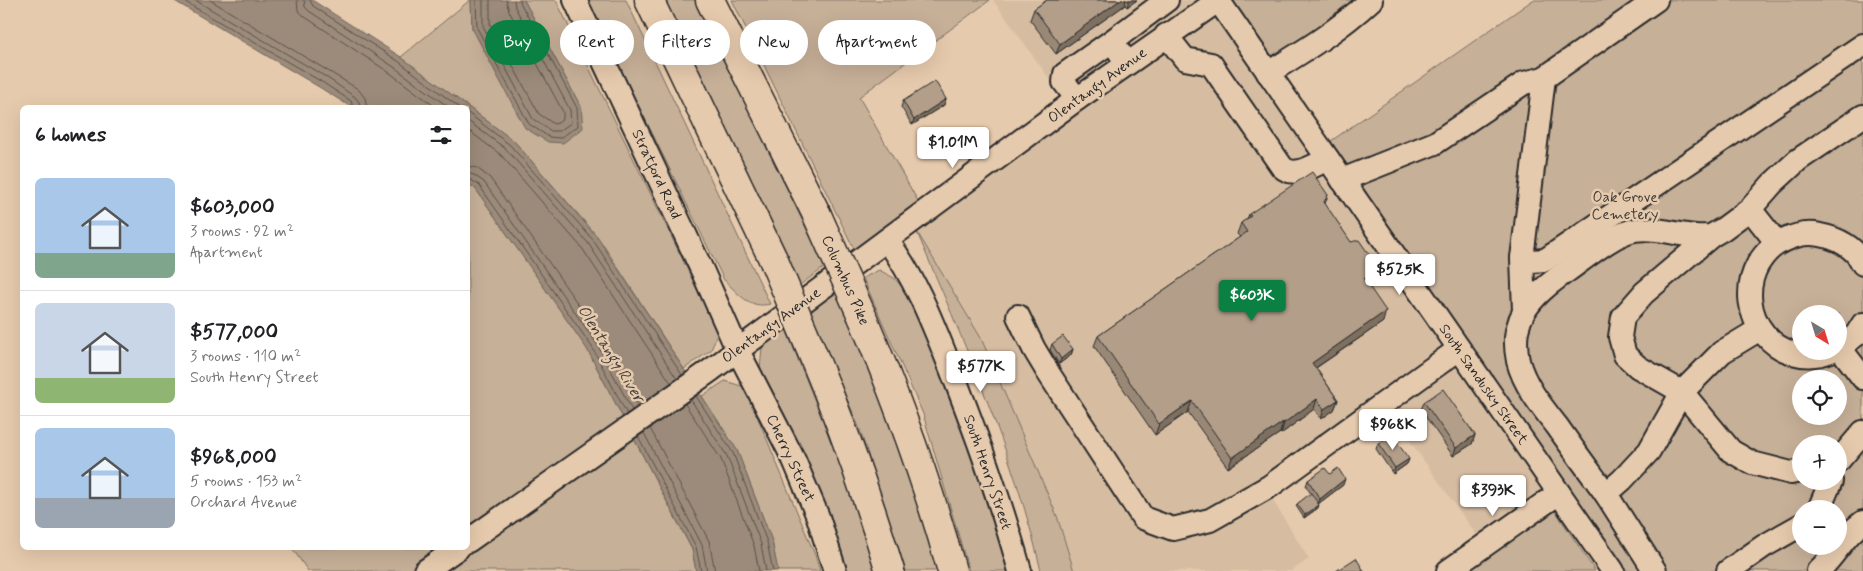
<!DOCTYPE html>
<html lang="en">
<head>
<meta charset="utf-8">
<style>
  body { margin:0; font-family:Mynerve,sans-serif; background:#f6f6f6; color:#202124; height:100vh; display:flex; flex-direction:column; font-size:19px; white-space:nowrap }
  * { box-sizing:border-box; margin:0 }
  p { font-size:16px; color:#757577 }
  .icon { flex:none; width:28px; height:28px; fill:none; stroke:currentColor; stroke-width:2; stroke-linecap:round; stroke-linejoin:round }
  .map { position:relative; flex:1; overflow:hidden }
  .details { position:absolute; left:20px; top:105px; width:450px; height:445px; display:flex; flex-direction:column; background:#fff; border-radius:8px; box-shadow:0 5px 20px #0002 }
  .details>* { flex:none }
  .guide { position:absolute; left:485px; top:20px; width:475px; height:45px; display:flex; gap:10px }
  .needle { width:32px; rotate:142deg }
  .fabs { position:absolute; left:1792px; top:305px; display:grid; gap:10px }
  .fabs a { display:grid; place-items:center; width:55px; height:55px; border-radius:50%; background:#fff; box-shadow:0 5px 20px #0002; font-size:25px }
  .price { position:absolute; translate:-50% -42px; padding:0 11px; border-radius:5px; background:#fff; color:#222; font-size:16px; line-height:32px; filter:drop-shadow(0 1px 2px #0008) }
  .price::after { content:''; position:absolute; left:50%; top:30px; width:15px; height:11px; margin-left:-8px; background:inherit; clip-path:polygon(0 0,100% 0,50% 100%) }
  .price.selected { background:#0b8043; color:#fff }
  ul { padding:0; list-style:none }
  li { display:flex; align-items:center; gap:15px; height:125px; padding:0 15px }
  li+li { border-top:1px solid #e0e0e0 }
  li span { display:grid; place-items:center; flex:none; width:140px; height:100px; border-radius:8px; color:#555 }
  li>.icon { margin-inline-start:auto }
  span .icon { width:60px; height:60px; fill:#fffc; stroke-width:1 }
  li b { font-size:21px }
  h2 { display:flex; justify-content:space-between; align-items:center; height:60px; padding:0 15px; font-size:21px }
  .chip { padding:0 18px; border-radius:22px; background:#fff; box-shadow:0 5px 20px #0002; font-size:18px; line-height:45px }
  .chip.selected { background:#0b8043; color:#fff }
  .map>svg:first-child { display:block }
  .built { fill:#d6bda2 }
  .green { fill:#c7b098; stroke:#796e62; fill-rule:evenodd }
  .water { fill:#9c8b7a; stroke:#6f655a }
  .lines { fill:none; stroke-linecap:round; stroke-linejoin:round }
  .shore { stroke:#58514b; stroke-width:1 }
  .minor-casing { stroke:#2b2b2b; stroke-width:26 }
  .highway-casing { stroke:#2b2b2b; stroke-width:31 }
  .minor { stroke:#e6caad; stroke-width:22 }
  .highway { stroke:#e6caad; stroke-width:28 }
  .highway-bridge-casing { stroke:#2b2b2b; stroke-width:31; stroke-linecap:butt }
  .highway-bridge { stroke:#e6caad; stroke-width:28 }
  .wall { fill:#998876; stroke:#2b2b2b }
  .shaded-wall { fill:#7d6f60; stroke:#2b2b2b }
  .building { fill:#b29e89; stroke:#2b2b2b }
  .labels { text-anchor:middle; stroke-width:5; stroke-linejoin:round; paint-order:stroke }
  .street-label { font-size:15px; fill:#2b2b2b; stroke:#e6caad }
  .park-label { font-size:15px; fill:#423f3b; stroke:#e6caad }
  .water-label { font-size:16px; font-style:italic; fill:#423e3b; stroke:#e6caad }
</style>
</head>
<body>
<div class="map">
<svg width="1863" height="571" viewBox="0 0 1863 571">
  <rect width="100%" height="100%" fill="#e6caad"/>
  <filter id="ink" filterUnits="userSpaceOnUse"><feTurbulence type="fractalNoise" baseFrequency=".02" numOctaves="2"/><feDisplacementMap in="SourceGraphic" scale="10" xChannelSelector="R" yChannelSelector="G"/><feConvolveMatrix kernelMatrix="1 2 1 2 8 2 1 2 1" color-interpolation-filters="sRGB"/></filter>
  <g filter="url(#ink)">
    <path class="built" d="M993,0h240l340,493 -19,16 -64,45 -102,-144 -119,84 40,65 -18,12h-217l-17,-55 -76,-178 -75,-125 157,-115z"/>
    <g class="green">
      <path d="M470,0h1l1,29 109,78 -57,-107h32l162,332 -7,18 -27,19 -86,-132 -84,-96 -113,-84z"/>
      <path d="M587,0h39l144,304c-21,5 -31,-10 -46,-24z"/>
      <path d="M660,0h35l130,267 -28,20z"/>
      <path d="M732,0h258l-131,97 60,106 -65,46z"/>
      <path d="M1233,0h131l-87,63z"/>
      <path d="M1533,0h330v571h-236l-296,-430zM1801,314h38v37h-38zM1801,379h38v37h-38zM1801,444h38v37h-38zM1801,509h38v37h-38z"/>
      <path d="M468,184l7,4 112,161 105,201 4,21h-388l-16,-23h176z"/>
      <path d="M916,230l65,108 76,178 17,55h-33c-27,-118 -78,-230 -125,-341z"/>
      <path d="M879,270l15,8 10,11 24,51 43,107 40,124h-42l-46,-157 -60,-136z"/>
      <path d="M836,292l30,65 37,97 38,117h-35l-47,-144 -49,-115z"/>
      <path d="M785,327l67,166 23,78h-32l-30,-95 -53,-107 2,-22z"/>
      <path d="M725,381l20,6 70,168 5,16h-42l-6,-30 -35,-91 -35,-54z"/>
      <path d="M1554,509l41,62h-130z"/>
    </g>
    <g class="water">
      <path d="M173,0h139l89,57 113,84 83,96 140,213 35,91 6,30h-82l-4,-22 -105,-200 -112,-161 -7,-4v-76l-117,-1 -32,-20z"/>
      <path d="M471,0h53l57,107 2,21 -20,15 -15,-1 -23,-14 -53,-100z"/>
    </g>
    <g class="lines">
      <g class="shore">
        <path d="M182,0l140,82 29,19 2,7"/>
        <path d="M195,0l131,77 29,20 4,5 1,6"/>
        <path d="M210,0l148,89 7,9 2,10"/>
        <path d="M297,0l1,10 7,7 85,56 47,35"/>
        <path d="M304,0l1,7 4,4 85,56 56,41"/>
        <path d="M310,0l3,6 85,55 62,47"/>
        <path d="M476,0l1,28 52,96 20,13 11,1 18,-12 -1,-18 -56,-104 -1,-4"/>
        <path d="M483,0v26l50,93 18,12h8l12,-8 -1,-13 -55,-103 -1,-7"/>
        <path d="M490,0v24l49,90 15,10 4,-1 5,-4v-7l-54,-101 -3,-11"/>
        <path d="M468,113l42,32 83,95 89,135"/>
        <path d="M468,121l38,28 82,94 89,136"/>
        <path d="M468,130l33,25 81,93 89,135"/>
        <path d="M468,166l9,2 13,10 113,162 35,66"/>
        <path d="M468,173l6,2 10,7 113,162 35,66"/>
        <path d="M468,180h3l8,5 113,162 35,67"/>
        <path d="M696,396l37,57 34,89 6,29"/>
        <path d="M691,400l36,56 34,88 5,27"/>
        <path d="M685,404l36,55 33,87 5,25"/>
        <path d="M650,428l59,113 6,30"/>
        <path d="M644,433l58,112 5,26"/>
        <path d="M638,436l58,111 5,24"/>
      </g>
      <defs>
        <g id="minor">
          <path d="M575,0l127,270 35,79 57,111 24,57 17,54"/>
          <path d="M1218,0l395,571"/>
          <path d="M1166,35l19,24 26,5 71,103c13,12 32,-2 46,-8"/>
          <path d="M1112,41l55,-41"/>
          <path d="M1268,73c36,-22 72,-44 103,-73"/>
          <path d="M1544,78l112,-78"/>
          <path d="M1077,99l-13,-17 1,-8 47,-33 15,22"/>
          <path d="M1342,180l93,-37 89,-60 20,-5 -22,180"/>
          <path d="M1750,209l22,-25 26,-24 65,-44"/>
          <path d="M1711,236c-26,3 -51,-10 -76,-6 -20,3 -51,29 -68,41 -19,13 -44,32 -49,56 -3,9 -2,24 0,34 6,24 24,46 39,65 16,23 33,46 49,68l16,-14 27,-29 33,-59 -44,-25 -13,-12 -5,-18 3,-20 21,-24 67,-57 12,-7 27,-20 27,34"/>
          <path d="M887,240c29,39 46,84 64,129 26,66 50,133 69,202"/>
          <path d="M1524,311l-2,-53 9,3 14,-1 318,-215"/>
          <path d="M1018,316l16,33 15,25 94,144 30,11 37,-9 60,-34 189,-137"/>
          <path d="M1760,329l-38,23 -40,40 49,59 21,12 39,10 10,-2"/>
          <path d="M1839,348l17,-13 7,-11"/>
          <path d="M1840,348l23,30"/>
          <path d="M1831,351c-54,21 -100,-38 -73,-87 6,-10 15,-19 25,-23 12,-6 24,-9 37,-6 17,3 35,12 43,29"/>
          <path d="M1839,460l24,-28"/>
          <path d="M1606,494l49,77"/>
          <path d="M1819,509l12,-28"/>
          <path d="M468,541l243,-171 366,-271 142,-99"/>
          <path d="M425,571l33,-23"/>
          <path d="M1448,571l111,-78"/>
          <path d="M1728,571l36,-25 37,-21"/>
          <path d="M1818,571c17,-15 26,-36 45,-49"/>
        </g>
        <g id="highway">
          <path d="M649,0l125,261"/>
          <path d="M710,0l107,215"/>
          <path d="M862,316c35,83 66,168 90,255"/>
          <path d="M809,345c31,74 58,149 81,226"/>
        </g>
      </defs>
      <use href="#minor" class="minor-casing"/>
      <use href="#highway" class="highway-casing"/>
      <use href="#minor" class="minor"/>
      <use href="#highway" class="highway"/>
      <defs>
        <g id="highway-bridge">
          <path d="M817,215l45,101"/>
          <path d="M774,261l35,84"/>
        </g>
      </defs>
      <use href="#highway-bridge" class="highway-bridge-casing"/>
      <use href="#highway-bridge" class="highway-bridge"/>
    </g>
    <g class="wall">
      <path d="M1047,0h90l-10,7 -2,-2 -69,49 -26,-34 4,-11z"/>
      <path d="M946,99l-2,6 -32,20 -11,-18 2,-6z"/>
      <path d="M1328,195l-3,9 50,75 -7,5 15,38 -67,46 22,32 -4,10 -13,9 -7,-10 -33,25 -1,-1 -52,35 -40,-56 -33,23 -61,-89 4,-10 142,-99 -3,-3 4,-11 6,-4 2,-5z"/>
      <path d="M1052,344l21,5 -2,6 -12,9 -9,-14z"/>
      <path d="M1424,402l51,33 -3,9 -19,12 -32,-46z"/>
      <path d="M1378,443l31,16 -2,5 -14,10 -17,-25z"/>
      <path d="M1330,474l13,11 -25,19v4l-14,10 -8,-12 1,-2 14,-10 -5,-8 2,-6z"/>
    </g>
    <g class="shaded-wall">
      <path d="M1120,0h6l-1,5 -69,49 4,-10z"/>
      <path d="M1129,0h8l-10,7z"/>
      <path d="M946,99l-2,6 -32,20 2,-5z"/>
      <path d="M1379,269l-4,10 -15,10 4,-10z"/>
      <path d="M1386,311l-3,11 -75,51 4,-10z"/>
      <path d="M1073,349l-2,6 -12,9 2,-5z"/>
      <path d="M1317,399l-3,10 -33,25 3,-11z"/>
      <path d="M1338,400l-4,10 -13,9 3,-10z"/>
      <path d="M1192,401l-4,11 -33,23 4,-11z"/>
      <path d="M1283,422l-3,11 -52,35 4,-10z"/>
      <path d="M1475,435l-3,9 -19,12 3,-8z"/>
      <path d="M1409,459l-2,5 -14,10 2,-6z"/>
      <path d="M1345,479l-2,6 -25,19 2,-5z"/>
      <path d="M1319,505l-1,3 -14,10 1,-3z"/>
    </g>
    <g class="building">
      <path d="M1047,0h73l-60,44 -26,-35z"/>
      <path d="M935,81l11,18 -32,21 -11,-19z"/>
      <path d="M1312,172l16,23 -4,7 27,40 8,-2 20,29 -15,10 22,32 -74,52 26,37 -14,9 -7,-10 -33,24 -1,-1 -51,36 -40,-57 -33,23 -61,-88 149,-104 -6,-9 10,-7 -2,-2z"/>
      <path d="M1063,336l10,13 -12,10 -9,-15z"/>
      <path d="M1443,389l32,46 -19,13 -32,-46z"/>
      <path d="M1391,434l18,25 -14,9 -17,-25z"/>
      <path d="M1325,468l5,6 8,-6 7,11 -25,20 -12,-19z"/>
      <path d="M1311,493l8,12 -14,10 -8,-11z"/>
      <path d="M1356,558l8,13h-28z"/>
    </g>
  </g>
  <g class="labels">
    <g class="street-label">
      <text transform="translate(1097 85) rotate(-36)" y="5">Olentangy Avenue</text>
      <text transform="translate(657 174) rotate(65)" y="5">Stratford Road</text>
      <text transform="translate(846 280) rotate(66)" y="5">Columbus Pike</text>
      <text transform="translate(771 325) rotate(-36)" y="5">Olentangy Avenue</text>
      <text transform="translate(1484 384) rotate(55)" y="5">South Sandusky Street</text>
      <text transform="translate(791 458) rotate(65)" y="5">Cherry Street</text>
      <text transform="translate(988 472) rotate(71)" y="5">South Henry Street</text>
    </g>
    <g class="park-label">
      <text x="1625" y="202">Oak Grove<tspan x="1625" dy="17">Cemetery</tspan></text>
    </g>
    <g class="water-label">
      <text transform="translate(612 353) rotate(58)" y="6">Olentangy River</text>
    </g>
  </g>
</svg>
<div class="fabs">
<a><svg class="needle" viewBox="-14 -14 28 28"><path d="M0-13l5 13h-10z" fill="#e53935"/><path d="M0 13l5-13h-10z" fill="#757577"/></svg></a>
<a><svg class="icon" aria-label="locate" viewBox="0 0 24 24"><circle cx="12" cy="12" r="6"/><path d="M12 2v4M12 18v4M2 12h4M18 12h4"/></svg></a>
<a>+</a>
<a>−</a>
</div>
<b class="price" style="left:953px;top:169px">$1.01M</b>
<b class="price" style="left:1400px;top:296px">$525K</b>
<b class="price selected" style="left:1252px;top:322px">$603K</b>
<b class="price" style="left:981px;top:393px">$577K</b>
<b class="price" style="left:1393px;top:451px">$968K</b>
<b class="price" style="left:1493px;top:517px">$393K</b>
<div class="guide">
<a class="chip selected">Buy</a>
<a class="chip">Rent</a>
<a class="chip">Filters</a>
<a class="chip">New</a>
<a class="chip">Apartment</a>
</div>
<section class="details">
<h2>6 homes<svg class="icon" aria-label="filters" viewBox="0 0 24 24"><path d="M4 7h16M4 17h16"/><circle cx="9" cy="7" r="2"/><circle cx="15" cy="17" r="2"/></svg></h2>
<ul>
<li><span style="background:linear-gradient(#a9c7e8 75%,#7fa58c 0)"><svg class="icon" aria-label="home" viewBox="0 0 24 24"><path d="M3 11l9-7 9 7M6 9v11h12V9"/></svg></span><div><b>$603,000</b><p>3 rooms · 92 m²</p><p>Apartment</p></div></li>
<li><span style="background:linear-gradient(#c9d6e8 75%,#8fb573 0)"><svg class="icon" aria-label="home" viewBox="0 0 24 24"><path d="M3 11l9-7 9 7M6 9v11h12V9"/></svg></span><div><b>$577,000</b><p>3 rooms · 110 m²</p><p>South Henry Street</p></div></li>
<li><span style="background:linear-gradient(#a9c7e8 70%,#9aa5b1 0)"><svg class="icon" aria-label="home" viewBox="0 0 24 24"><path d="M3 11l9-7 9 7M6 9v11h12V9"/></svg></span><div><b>$968,000</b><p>5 rooms · 153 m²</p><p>Orchard Avenue</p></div></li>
</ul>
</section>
</div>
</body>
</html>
